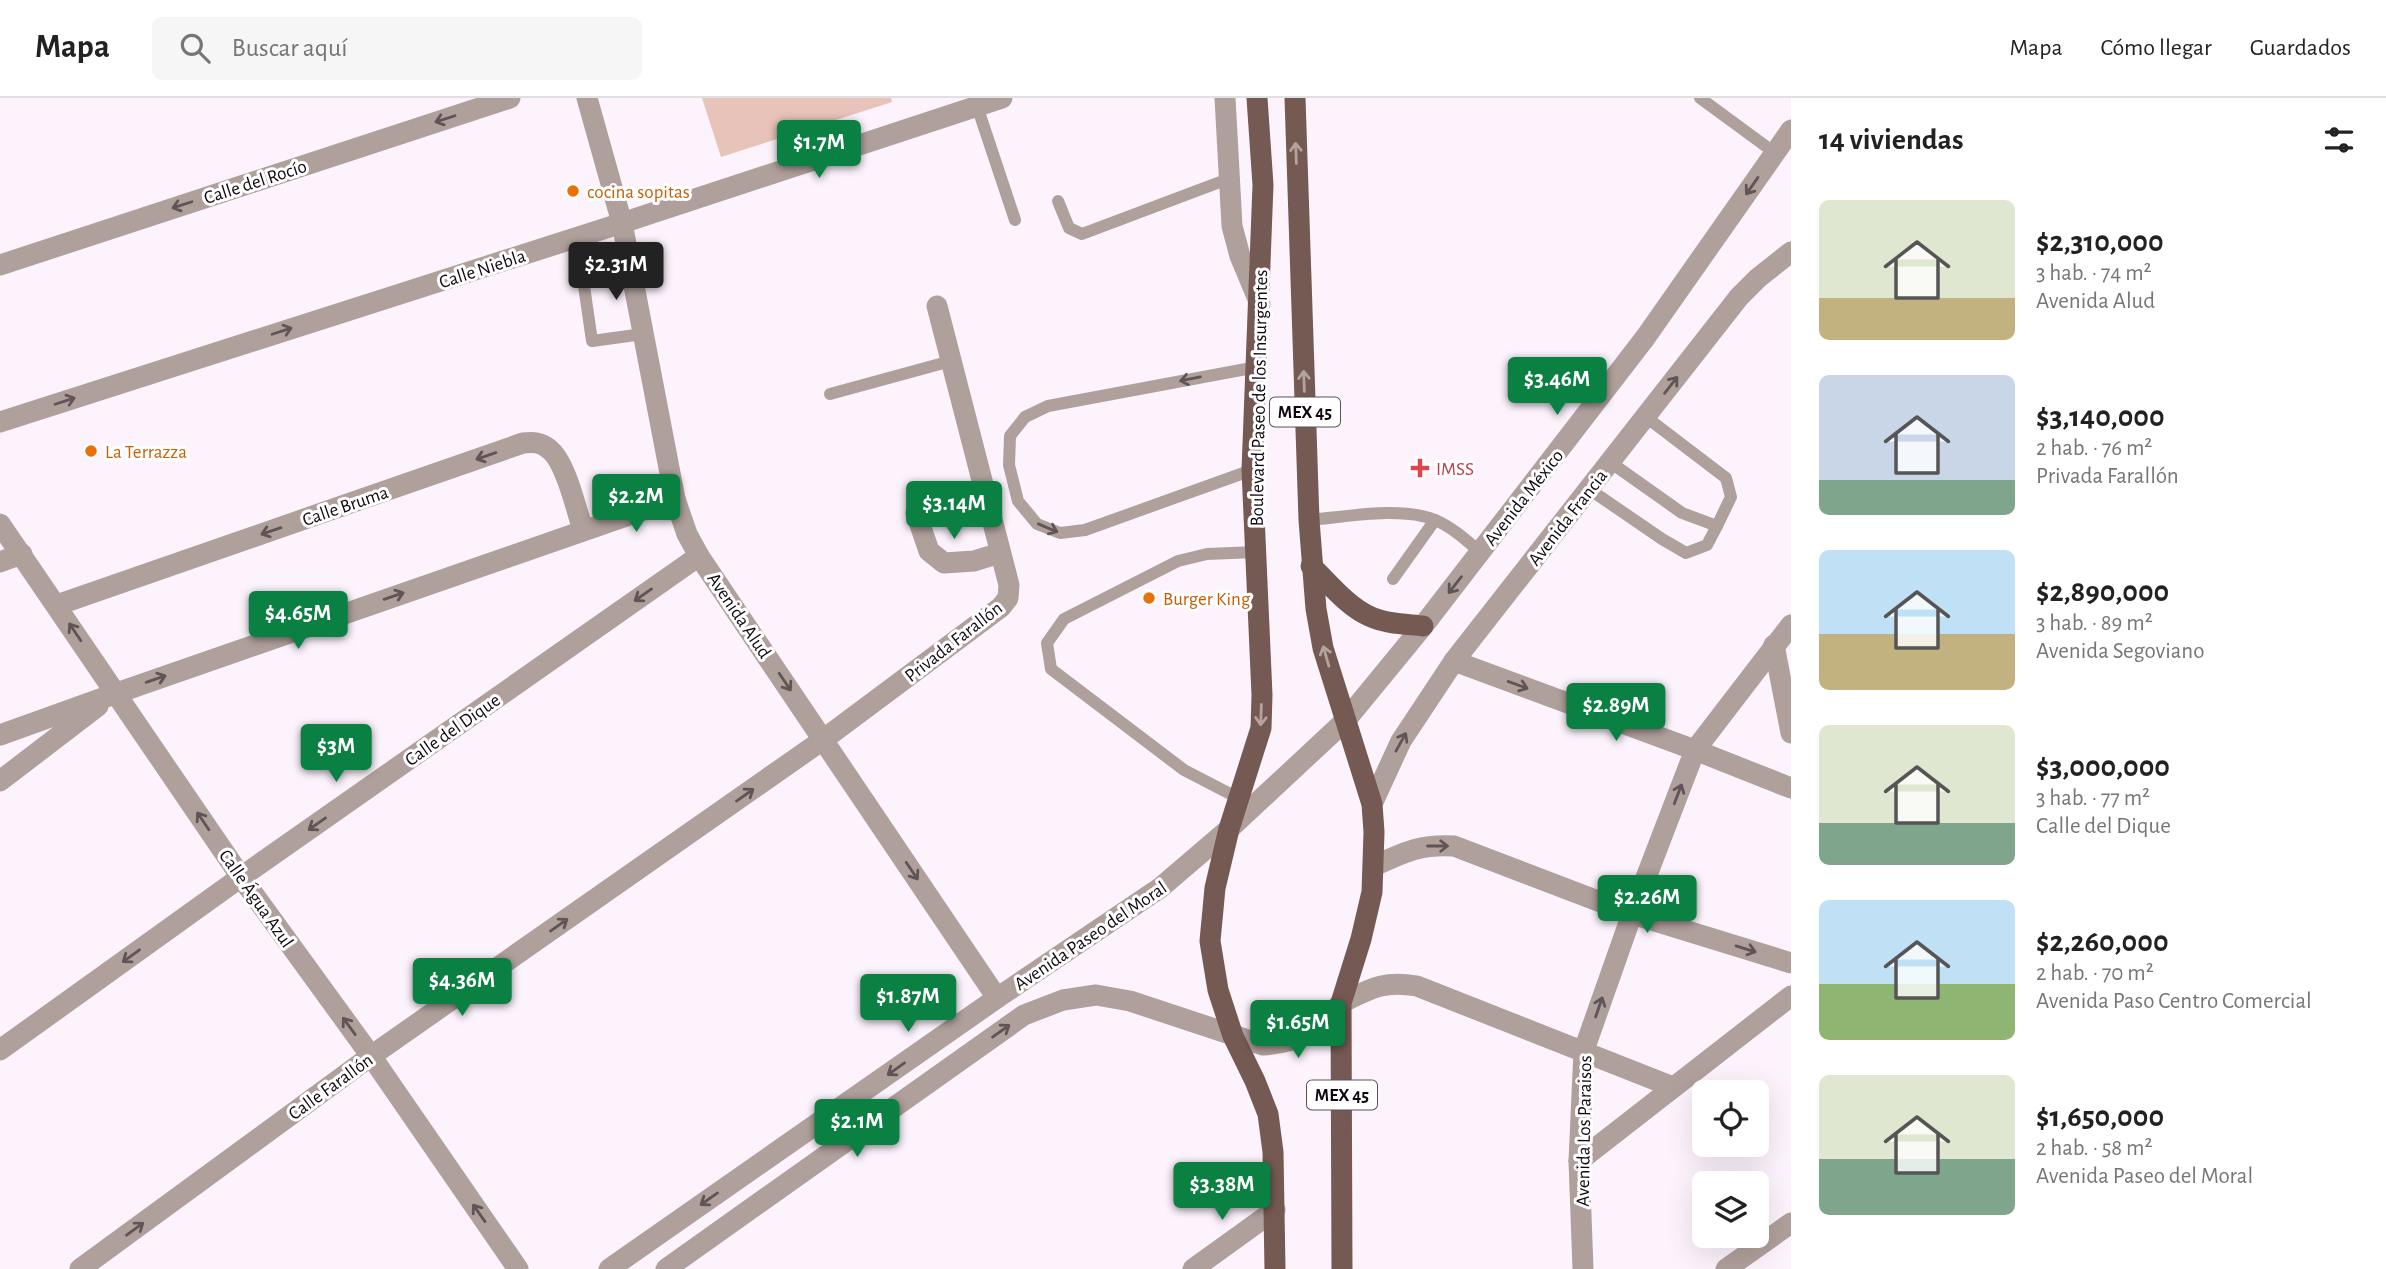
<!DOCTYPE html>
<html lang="es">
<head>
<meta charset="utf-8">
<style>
  body { margin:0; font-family:"Alegreya Sans",sans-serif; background:#f6f6f6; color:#222; height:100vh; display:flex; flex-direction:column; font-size:26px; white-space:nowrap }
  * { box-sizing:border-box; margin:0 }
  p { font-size:23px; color:#767676 }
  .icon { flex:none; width:38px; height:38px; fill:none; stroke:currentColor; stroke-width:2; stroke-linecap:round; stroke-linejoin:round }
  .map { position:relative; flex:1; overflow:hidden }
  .sheet { display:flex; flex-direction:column; background:#fff; width:595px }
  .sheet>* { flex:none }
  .tools { position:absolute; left:1692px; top:982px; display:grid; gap:14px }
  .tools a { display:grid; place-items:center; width:77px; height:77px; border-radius:10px; background:#fff; box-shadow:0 7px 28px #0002; font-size:35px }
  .price { position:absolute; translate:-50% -60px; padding:0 16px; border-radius:7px; background:#0b8043; color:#fff; font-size:23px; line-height:46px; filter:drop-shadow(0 2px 4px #0008) }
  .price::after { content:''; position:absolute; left:50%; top:42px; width:21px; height:16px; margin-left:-10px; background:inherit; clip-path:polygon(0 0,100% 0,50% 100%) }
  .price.current { background:#222; color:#fff }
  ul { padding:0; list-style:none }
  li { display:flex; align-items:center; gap:21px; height:175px; padding:0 28px }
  li span { display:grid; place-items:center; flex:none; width:196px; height:140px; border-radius:10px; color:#555 }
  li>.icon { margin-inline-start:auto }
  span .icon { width:84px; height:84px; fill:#fffc; stroke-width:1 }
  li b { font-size:30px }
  h2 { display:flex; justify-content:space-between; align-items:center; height:84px; padding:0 28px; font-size:30px }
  header { display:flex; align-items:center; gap:42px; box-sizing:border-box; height:98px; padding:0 35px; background:#fff; border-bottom:2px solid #e0e0e0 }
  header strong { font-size:33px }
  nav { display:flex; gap:38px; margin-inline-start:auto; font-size:24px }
  .search { width:490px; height:63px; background:#f6f6f6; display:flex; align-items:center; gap:18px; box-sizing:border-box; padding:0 24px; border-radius:10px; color:#767676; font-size:26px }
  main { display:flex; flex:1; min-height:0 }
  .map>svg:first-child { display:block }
  .building { fill:#e7c3b9 }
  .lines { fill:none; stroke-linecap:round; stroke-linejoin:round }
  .service { stroke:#b0a09c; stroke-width:12 }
  .minor { stroke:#b0a09c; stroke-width:21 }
  .tertiary { stroke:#b0a09c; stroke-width:21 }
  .primary { stroke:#755a53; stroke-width:21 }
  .oneway { stroke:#605456 }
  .oneway2 { stroke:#b3a4a0 }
  .food-dot { fill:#e8710a; stroke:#fff; stroke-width:2.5 }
  .health-dot { fill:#e0444e; stroke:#fff; stroke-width:2.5 }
  .labels { text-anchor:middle; stroke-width:6; stroke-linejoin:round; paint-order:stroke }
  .shield { fill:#fff; stroke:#585258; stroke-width:2 }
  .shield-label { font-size:18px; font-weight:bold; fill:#100810 }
  .street-label { font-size:19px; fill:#100810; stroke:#fff }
  .food-label { font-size:19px; fill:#c56008; stroke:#fff; text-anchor:start }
  .health-label { font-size:19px; fill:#be3a42; stroke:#fff; text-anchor:start }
</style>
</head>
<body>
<header>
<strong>Mapa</strong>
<div class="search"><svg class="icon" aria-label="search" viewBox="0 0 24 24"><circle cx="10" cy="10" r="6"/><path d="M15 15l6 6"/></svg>Buscar aquí</div>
<nav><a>Mapa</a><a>Cómo llegar</a><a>Guardados</a></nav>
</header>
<main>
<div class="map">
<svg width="1791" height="1171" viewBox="0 0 1791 1171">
  <rect width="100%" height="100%" fill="#fdf3fd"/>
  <path class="building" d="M702,0h189l1,4 -171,55z"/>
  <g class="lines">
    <g class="service">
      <path d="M1700,0l75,55"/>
      <path d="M977,8l38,114"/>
      <path d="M1058,103l11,27 13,6 146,-55"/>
      <path d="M629,163l-47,11 10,69 51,-7"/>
      <path d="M830,296l121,-33"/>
      <path d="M1610,364l72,51 35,13 14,-29 -5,-19 -80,-61"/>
      <path d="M1252,372l-167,60 -25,3 -23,-9 -19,-23 -9,-36 1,-29 15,-19 23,-11 209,-39"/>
      <path d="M1589,391l73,50 24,14 21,-8 10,-19"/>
      <path d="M1309,422c36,-3 92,-14 126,0 17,7 31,20 45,32"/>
      <path d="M1393,481l42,-59"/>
      <path d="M1240,701l-56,-29 -133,-101 -4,-26 17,-24 114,-58 29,-7 49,-2"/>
    </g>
    <g class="minor">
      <path d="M1225,0l7,128 8,30 20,48"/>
      <path d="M0,167l510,-167"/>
      <path d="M0,324l622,-199 380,-125"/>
      <path d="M916,415l13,38 15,12 30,-2 26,-8"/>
      <path d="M0,426l241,353 130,179 147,213"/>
      <path d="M0,464l22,-8"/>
      <path d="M57,507l466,-162c10,-1 18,-1 26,6 17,13 27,60 34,81"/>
      <path d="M1774,547l17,88"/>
      <path d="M1454,563l241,89 96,38"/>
      <path d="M0,637l117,-42 558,-194"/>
      <path d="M0,683l98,-75"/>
      <path d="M1374,768c31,-14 46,-22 80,-20l178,68 159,49"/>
      <path d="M1341,905c29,-14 42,-23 76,-17l256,101"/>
      <path d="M0,952l241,-173 458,-321"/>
      <path d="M1579,1063l212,-165"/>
      <path d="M80,1171l291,-213 453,-317 177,-132 7,-9 1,-13 -72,-279"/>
      <path d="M1193,1171l82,-59"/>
      <path d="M1583,1171l-4,-108 5,-111 48,-136 63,-164 96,-125"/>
      <path d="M1726,1171l65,-46"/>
    </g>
    <g class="tertiary">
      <path d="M587,0l35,125 53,276 12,35 12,22 298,442"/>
      <path d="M1372,706l29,-63 53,-80 285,-364 19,-19 33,-26"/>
      <path d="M609,1171l388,-271 163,-110 69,-59 116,-108 78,-95 222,-288 146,-208"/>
      <path d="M666,1171l358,-254 39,-15 33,-5 34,6 133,44c40,-3 51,-13 78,-42"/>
    </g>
    <g class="primary">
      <path d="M1257,0l6,87 -11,285 10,225 -1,33 -32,101 -14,59 -5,53 8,49 15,46 22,45 13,33 5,38 2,117"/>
      <path d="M1295,0l14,422 7,89 7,39 49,156 2,28 -2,60 -11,47 -20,64 1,266"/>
      <path d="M1311,468c18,17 36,40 58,50 17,8 37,8 54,10"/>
    </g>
  </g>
  <defs><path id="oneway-shaft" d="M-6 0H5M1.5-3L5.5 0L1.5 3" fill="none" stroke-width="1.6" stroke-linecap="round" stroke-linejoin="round" transform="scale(1.75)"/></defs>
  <g class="oneway">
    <use href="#oneway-shaft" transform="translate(445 21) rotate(162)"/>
    <use href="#oneway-shaft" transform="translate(1752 88) rotate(125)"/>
    <use href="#oneway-shaft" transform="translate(182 107) rotate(162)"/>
    <use href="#oneway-shaft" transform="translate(282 233) rotate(-18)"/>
    <use href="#oneway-shaft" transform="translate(1190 281) rotate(169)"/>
    <use href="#oneway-shaft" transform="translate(1671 287) rotate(-52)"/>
    <use href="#oneway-shaft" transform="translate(65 303) rotate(-18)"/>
    <use href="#oneway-shaft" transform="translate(486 358) rotate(161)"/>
    <use href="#oneway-shaft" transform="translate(1048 430) rotate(23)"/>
    <use href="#oneway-shaft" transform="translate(271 433) rotate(161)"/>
    <use href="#oneway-shaft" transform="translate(1455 487) rotate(128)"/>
    <use href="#oneway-shaft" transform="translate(643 497) rotate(145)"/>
    <use href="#oneway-shaft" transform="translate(394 498) rotate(-19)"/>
    <use href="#oneway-shaft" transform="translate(75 534) rotate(-124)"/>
    <use href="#oneway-shaft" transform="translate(156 581) rotate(-19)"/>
    <use href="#oneway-shaft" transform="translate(785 584) rotate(56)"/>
    <use href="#oneway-shaft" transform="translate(1518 587) rotate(20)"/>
    <use href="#oneway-shaft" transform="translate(1401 644) rotate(-61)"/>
    <use href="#oneway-shaft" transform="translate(1678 696) rotate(-69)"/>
    <use href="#oneway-shaft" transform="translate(745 697) rotate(-35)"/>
    <use href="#oneway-shaft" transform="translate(203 723) rotate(-124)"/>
    <use href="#oneway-shaft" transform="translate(317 726) rotate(145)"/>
    <use href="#oneway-shaft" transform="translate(1438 748)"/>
    <use href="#oneway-shaft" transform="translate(912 773) rotate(56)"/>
    <use href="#oneway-shaft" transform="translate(559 827) rotate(-35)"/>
    <use href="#oneway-shaft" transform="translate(1746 851) rotate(17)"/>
    <use href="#oneway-shaft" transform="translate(131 858) rotate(144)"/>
    <use href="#oneway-shaft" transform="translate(1599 909) rotate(-71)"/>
    <use href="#oneway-shaft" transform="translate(349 928) rotate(-126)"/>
    <use href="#oneway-shaft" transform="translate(1001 933) rotate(-35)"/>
    <use href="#oneway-shaft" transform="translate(896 971) rotate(145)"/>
    <use href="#oneway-shaft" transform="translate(709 1101) rotate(145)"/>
    <use href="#oneway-shaft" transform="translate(479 1115) rotate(-125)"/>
    <use href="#oneway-shaft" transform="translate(135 1131) rotate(-36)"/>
  </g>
  <g class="oneway2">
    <use href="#oneway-shaft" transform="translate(1296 55) rotate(-92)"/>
    <use href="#oneway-shaft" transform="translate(1304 283) rotate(-92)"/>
    <use href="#oneway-shaft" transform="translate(1326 558) rotate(-106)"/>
    <use href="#oneway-shaft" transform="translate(1261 617) rotate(92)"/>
  </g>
  <g class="food-dot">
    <circle cx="573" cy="93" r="7"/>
    <circle cx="91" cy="353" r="7"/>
    <circle cx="1149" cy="500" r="7"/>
  </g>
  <path class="health-dot" d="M1416.5 359.5h7v7h7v7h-7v7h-7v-7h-7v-7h7z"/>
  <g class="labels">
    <g class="shield">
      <rect x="1270" y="299.5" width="70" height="29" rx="5"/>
      <rect x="1307" y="982.5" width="70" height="29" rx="5"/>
    </g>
    <g class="shield-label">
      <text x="1305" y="320">MEX 45</text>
      <text x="1342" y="1003">MEX 45</text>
    </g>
    <g class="street-label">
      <text transform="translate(255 83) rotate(-18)" y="7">Calle del Rocío</text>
      <text transform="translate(482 170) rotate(-18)" y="7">Calle Niebla</text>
      <text transform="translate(1258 300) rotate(-89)" y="7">Boulevard Paseo de los Insurgentes</text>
      <text transform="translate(1523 399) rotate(-52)" y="7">Avenida México</text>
      <text transform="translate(345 407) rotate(-19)" y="7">Calle Bruma</text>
      <text transform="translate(1567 419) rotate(-52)" y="7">Avenida Francia</text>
      <text transform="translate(740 517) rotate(56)" y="7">Avenida Alud</text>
      <text transform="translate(953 543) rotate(-38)" y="7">Privada Farallón</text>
      <text transform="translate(452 631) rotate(-35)" y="7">Calle del Dique</text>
      <text transform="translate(257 800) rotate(55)" y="7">Calle Água Azul</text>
      <text transform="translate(1090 837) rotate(-34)" y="7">Avenida Paseo del Moral</text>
      <text transform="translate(330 988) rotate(-36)" y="7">Calle Farallón</text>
      <text transform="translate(1583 1033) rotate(-89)" y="7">Avenida Los Paraisos</text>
    </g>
    <g class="food-label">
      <text x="587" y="100">cocina sopitas</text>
      <text x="105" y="360">La Terrazza</text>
      <text x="1163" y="507">Burger King</text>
    </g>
    <g class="health-label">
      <text x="1436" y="377">IMSS</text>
    </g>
  </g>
</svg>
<div class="tools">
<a><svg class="icon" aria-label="locate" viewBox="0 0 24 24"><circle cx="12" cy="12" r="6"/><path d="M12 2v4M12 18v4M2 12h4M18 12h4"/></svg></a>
<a><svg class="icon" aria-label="layers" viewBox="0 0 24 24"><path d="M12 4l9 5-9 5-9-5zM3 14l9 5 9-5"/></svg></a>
</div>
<b class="price" style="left:819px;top:82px">$1.7M</b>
<b class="price current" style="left:616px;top:204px">$2.31M</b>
<b class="price" style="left:1557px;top:319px">$3.46M</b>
<b class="price" style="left:636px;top:436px">$2.2M</b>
<b class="price" style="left:954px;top:443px">$3.14M</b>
<b class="price" style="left:298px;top:553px">$4.65M</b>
<b class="price" style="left:1616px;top:645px">$2.89M</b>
<b class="price" style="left:336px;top:686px">$3M</b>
<b class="price" style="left:1647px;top:837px">$2.26M</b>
<b class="price" style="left:462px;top:920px">$4.36M</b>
<b class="price" style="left:908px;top:936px">$1.87M</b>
<b class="price" style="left:1298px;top:962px">$1.65M</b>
<b class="price" style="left:857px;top:1061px">$2.1M</b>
<b class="price" style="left:1222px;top:1124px">$3.38M</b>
</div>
<section class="sheet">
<h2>14 viviendas<svg class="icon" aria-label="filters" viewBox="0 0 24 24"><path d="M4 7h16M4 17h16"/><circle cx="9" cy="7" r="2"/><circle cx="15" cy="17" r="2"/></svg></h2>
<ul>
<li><span style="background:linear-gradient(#dfe7d0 70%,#c2b280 0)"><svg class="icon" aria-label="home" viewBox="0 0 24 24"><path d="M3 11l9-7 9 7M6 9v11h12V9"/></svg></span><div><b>$2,310,000</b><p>3 hab. · 74 m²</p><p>Avenida Alud</p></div></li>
<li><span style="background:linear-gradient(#c9d6e8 75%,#7fa58c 0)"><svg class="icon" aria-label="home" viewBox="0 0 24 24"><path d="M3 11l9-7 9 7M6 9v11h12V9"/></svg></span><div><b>$3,140,000</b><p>2 hab. · 76 m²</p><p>Privada Farallón</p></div></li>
<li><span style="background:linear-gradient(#bfe0f5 60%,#c2b280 0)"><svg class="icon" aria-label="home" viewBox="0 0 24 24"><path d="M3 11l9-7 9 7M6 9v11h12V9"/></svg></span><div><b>$2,890,000</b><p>3 hab. · 89 m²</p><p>Avenida Segoviano</p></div></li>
<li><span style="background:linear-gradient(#dfe7d0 70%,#7fa58c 0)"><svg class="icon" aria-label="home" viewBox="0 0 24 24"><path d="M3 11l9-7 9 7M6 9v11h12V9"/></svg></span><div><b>$3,000,000</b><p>3 hab. · 77 m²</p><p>Calle del Dique</p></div></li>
<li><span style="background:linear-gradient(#bfe0f5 60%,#8fb573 0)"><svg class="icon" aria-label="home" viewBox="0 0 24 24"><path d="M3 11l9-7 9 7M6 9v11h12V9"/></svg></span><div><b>$2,260,000</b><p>2 hab. · 70 m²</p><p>Avenida Paso Centro Comercial</p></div></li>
<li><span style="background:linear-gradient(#dfe7d0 60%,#7fa58c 0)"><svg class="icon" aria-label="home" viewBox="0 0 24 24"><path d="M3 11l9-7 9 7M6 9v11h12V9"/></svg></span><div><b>$1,650,000</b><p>2 hab. · 58 m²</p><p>Avenida Paseo del Moral</p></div></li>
</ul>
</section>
</main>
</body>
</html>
